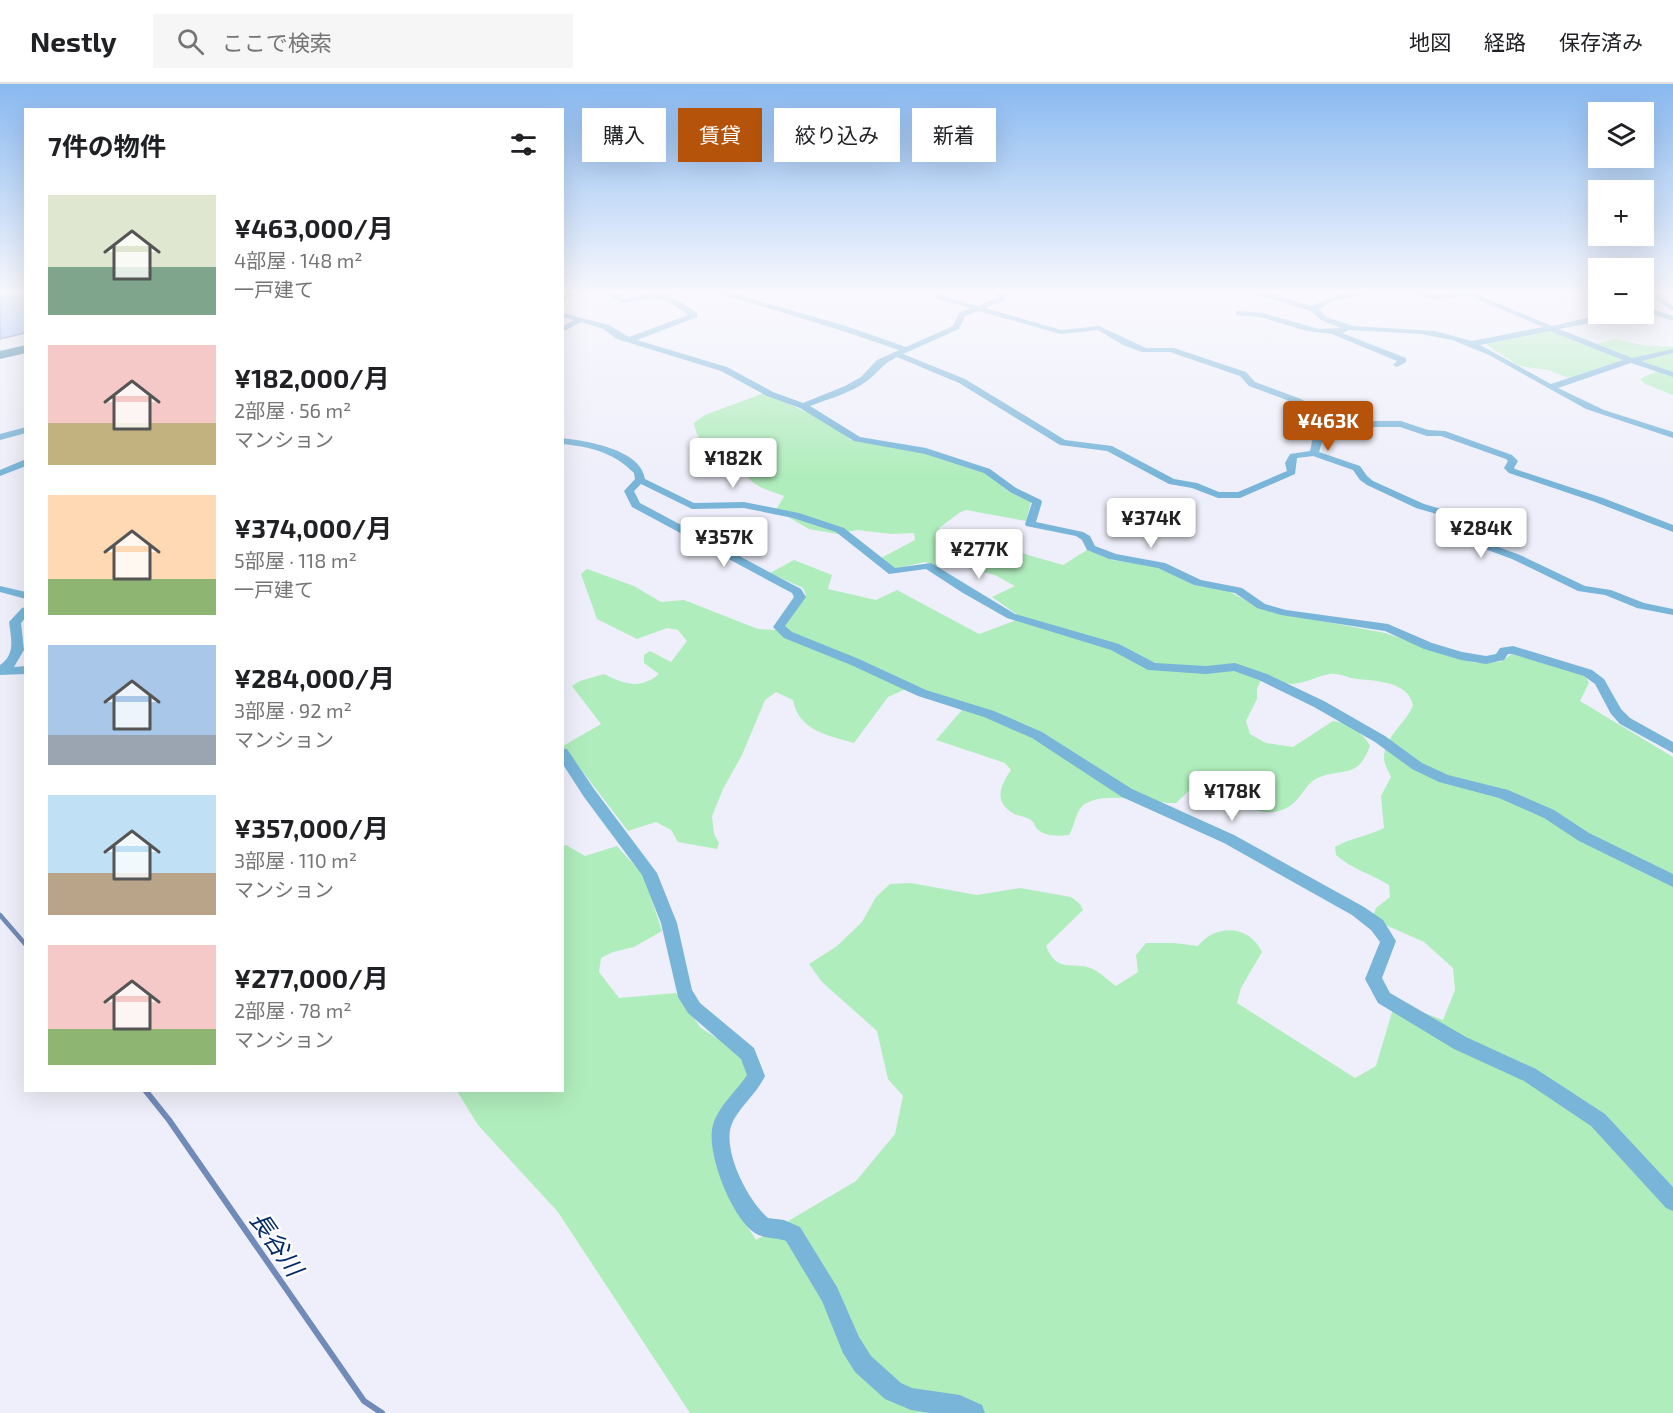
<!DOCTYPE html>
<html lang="ja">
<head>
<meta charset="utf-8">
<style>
  body { margin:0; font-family:"Exo 2","Noto Sans JP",sans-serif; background:#f6f6f6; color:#202124; height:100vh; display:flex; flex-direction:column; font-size:22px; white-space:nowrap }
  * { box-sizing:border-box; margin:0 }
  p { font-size:20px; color:#757577 }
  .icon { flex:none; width:33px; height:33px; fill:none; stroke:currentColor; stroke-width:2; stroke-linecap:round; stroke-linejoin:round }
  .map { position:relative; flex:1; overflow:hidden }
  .details { position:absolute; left:24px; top:24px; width:540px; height:984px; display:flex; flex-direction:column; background:#fff; border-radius:0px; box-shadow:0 6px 24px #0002 }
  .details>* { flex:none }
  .top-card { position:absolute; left:582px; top:24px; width:570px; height:54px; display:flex; gap:12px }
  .buttons { position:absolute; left:1588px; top:18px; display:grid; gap:12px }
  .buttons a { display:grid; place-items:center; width:66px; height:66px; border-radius:0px; background:#fff; box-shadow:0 6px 24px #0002; font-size:30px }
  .price { position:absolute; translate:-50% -51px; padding:0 14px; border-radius:6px; background:#fff; color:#222; font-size:20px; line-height:39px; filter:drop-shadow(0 2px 3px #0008) }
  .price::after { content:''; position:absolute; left:50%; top:36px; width:18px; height:14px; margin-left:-9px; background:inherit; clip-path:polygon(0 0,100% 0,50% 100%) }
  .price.selected { background:#b45309; color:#fff }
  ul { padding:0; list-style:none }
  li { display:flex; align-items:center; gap:18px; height:150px; padding:0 24px }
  li span { display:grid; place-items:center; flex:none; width:168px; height:120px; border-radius:0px; color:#555 }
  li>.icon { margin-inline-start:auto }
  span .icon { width:72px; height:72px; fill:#fffc; stroke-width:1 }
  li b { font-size:26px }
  h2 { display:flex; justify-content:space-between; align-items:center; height:72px; padding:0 24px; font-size:26px }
  .tag { padding:0 21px; border-radius:0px; background:#fff; box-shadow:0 6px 24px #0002; font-size:21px; line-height:54px }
  .tag.selected { background:#b45309; color:#fff }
  header { display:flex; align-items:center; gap:36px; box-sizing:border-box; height:84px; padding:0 30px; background:#fff; border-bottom:2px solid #e0e0e0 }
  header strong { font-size:28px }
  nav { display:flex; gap:33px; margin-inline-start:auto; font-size:21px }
  .search { width:420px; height:54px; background:#f6f6f6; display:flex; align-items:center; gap:15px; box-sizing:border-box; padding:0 21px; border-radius:0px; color:#757577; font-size:22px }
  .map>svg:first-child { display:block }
  .green { fill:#b0edbc }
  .water { fill:#9bc0fe; stroke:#718bb8; stroke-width:1.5 }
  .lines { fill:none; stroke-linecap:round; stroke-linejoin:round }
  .stream-far1 { stroke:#718bb8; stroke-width:4.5 }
  .stream { stroke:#718bb8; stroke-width:6 }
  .street { fill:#78b5d9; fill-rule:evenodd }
  .primary { fill:#347ca2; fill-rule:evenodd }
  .labels { text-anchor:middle; stroke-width:5; stroke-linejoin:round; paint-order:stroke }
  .near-water-label { font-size:24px; font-style:italic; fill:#02296a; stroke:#fdfdfd }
</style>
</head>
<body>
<header>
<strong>Nestly</strong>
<div class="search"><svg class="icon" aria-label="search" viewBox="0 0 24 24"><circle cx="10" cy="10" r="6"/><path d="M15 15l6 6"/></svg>ここで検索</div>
<nav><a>地図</a><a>経路</a><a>保存済み</a></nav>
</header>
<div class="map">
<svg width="1673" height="1329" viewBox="0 0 1673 1329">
  <rect width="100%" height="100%" fill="#efeffb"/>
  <g class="green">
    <path d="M1551,246l39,16 25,-7 27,6 31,2v48l-28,-11 -5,-5 21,-10 -31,-11 -61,20 -21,-8 -29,-4 -32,-21 2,-3z"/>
    <path d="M764,309l60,27 27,20 78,14 55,18 24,19 23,11 -5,19 -60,-11 -7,3 -20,15 18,15 21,8 33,-1 52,15 24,-15 25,10 42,6 44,20 25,2 40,22 122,23 90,30 25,-1 12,-8 72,20 5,9 -9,18 93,56v656h-983l-132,-201 -80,-87 -21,-34 105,-1v-244l4,-1 19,11 32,-10 27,30 18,55 -28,16 -21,5 -12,6 -2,14 20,26 57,-5 25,35 25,16 16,15 6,14 -2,13 -25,25 -9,25 22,70 22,34 100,-59 39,-47 8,-38 -15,-17 -11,-48 -55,-49 -13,-18 28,-18 25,-24 14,-25 14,-13 21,-1 66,12 43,-7 51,9 9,7 3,6 -37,36c12,29 25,14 47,23 8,4 16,12 23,17l22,-14 -2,-17 10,-12h28l24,3c17,-22 51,-22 64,6l-21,36 -4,15 118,75 21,-12 16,-54 19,-4 32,12 12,-30 -2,-22 -29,-26 -43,-19 -8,-7 3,-8 14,-11 -1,-12c-17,-11 -38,-16 -53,-30l-1,-8c15,-9 33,-11 49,-19l-3,-32 10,-19c-2,-5 -7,-13 -7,-18 0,-23 22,-35 29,-54 -5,-24 -38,-24 -56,-26 -10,-1 -17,-6 -27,-5 -13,2 -24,9 -37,10 -10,0 -20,-5 -32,-4l-4,9v10l-11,22 4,13 16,9 27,4 40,-26c15,2 30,11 37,25 -12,32 -24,22 -50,31 -14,5 -18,21 -30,29 -31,20 -64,-14 -94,-22l-20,19c-23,1 -81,-16 -96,6 -5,7 -6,18 -11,26 -11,1 -23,2 -32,-6 -2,-3 -3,-6 -5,-8 -4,-4 -13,-5 -18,-7 -21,-12 -14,-28 -3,-44l-6,-7 -69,-23 26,-30 -56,-21 -18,8 -34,46c-27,-8 -55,-12 -61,-43l-17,-8 -11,8 -23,55 -19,34 -11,27 2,18 5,9 -2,6 -39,-7 -7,-12 -15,-8 -28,9 -65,-85 38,-22 -29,-38 8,-5 24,-7c20,10 36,16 55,0l-15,-11v-8l6,-4 21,11 16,-21 -9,-11 -11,-2 -30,11 -40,-20 -16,-45 6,-5 47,17 27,16 23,-2 74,29 19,1 11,-9 18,-26 -3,-7 -33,-15 24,-13 38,15 -4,14 48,11 21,-10 82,44 43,-16 -30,-21 23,-11 -20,-11 -35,-9h-23l-12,-4 -32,7 -12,-11 34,-18 -1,-7 -22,1 -35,-4 -20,4 -28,-5 -33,-19 8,-14c-20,-8 -36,-9 -42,-32 -21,-9 -45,-16 -48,-41l11,-8z"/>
  </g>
  <path class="water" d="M0,206h25v43l-25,6z"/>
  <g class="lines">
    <path class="stream-far1" d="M0,831l26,30"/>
    <path class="stream" d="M145,1006l24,30 195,281 18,12"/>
    <g class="street">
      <path d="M572,206h9l-19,11v-5z"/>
      <path d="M601,206h10l13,9 53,-9h17l-28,6 11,3 20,14v4l-60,23 90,27 46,25 30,11 42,-17 16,-9 16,-17 22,-10 -59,-20 -132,-40h12l126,36 60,21 47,-21 6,-13 12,-5 -34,-9 -2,-4 2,-5h8l-2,6 35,10 20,-9 -1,-7h8v10l-20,8 76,22 38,-4 47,22h28l72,24 9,10 46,17 16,10 38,17 20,-5h26l27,9 17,1 67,24 6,6 -4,7 1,1 88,29 70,27v7l-78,-30 -86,-29 -5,-5 4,-7 -2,-2 -65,-23h-14l-27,-9h-25l-30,7 -20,-2 -6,20 41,14 7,10 6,5 51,23 24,7 26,27 46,17 65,31 26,4 33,13 29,6v6l-36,-7 -32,-13 -27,-4 -66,-32 -46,-17 -26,-27 -24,-7 -49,-23 -7,-5 -7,-10 -40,-14 -16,2 -2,16 -55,24h-22l-26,-10 -23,-4 -62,-33 -47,-6 -101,-62 -62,-26c-16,8 -17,14 -30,24 -16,12 -39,18 -57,25l50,31 66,11 64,21 26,19 25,12 1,2 -6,20 47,10 7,4 5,10 21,8 49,9 36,17 41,8 23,16 21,6 102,14 44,19 30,9 24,4 10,-2 4,-6 13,-2 79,24 12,9 17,30 9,9 43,24v11l-53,-29 -9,-10 -16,-30 -11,-8 -72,-22h-4l-4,6 -18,4 -25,-4 -37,-11 -39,-18 -104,-16 -24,-7 -22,-15 -41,-8 -36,-17 -49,-9 -22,-9 -5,-10 -6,-4 -50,-10 -1,-2 7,-21 -22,-11 -26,-19 -59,-19 -71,-13 -54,-33 -33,-12 -46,-25 -104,-32 -14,-10 -22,-7 -19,10v-5l12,-7 -12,-3v-4l47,12 20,12 59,-22c-28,-21 -33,-17 -66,-12zM979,227l82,23 37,-4 25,15 19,7h28l70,24 9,10 46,17 16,10 36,15 -27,-1 -6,6 -4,18 -20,3 -5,9 2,8 -49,21h-19l-22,-9 -23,-4 -62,-33 -47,-6 -100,-61 -62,-25 56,-25 6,-13z"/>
      <path d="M1242,206h12l59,16c21,-12 45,-16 70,-16l-50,11 -14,8 7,8 27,9 82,5 37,10 71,-14 -71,-30 -12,-1 -23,4 -32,-10c12,0 23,6 34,6 12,-1 22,-4 34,-3l79,33 51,-12h8l-16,8 -36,7 73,29 41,-9v4l-32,8 32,11v5l-42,-14 -73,25 46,22 69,22v6l-87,-29 -97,-54 -37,-15 -31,-6 -72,-4 -7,3 64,25v4l-9,5 -4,-2 4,-4 -65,-27 -25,-3 -47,-14 -24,-2v-4h3l24,2 56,16 22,-1 -20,-8 -10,-9zM1550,247l73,29 -72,24 -71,-39z"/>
      <path d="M1589,206h10v4z"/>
      <path d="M1652,206l21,16v5l-29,-20z"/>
      <path d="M1644,222l29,10v5l-29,-10z"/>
      <path d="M26,343v6l-26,7v-6z"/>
      <path d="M562,354c24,3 79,11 83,41l49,24 50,-1 55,11 45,15 51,40 36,-5 84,51 104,30 36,19 51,3 29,-3 32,11 57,27 61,35 37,27 26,12 60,15 46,20 35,23 84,41v13l-94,-46 -35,-23 -45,-20 -60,-16 -27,-13 -37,-27 -61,-35 -55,-27 -25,-9 -28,3 -58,-4 -37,-20 -104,-32 -44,-25 -37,-24 -37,5 -53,-42 -43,-14 -49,-10 -52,1 -51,-25 -7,7 6,12 161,86 5,8 -21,29 7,6 67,27 67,31 68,21 48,21 90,57 102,46 130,72 19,13 13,21 -14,37 8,15 76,44 70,32 69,45 68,73v24l-7,-3 -75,-82 -67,-45 -70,-32 -76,-46 -13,-24 15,-37 -9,-12 -19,-15 -128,-72 -102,-46 -90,-59 -48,-21 -66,-21 -67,-31 -67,-27 -11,-11 21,-30 -2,-4 -160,-86 -8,-16 11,-12 -1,-6c-21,-21 -43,-26 -72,-29z"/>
      <path d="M26,375v7l-26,10v-6z"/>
      <path d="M0,502l26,6v7l-26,-7z"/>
      <path d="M26,523v10l-5,6 3,27 -10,17 12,-1v8l-26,1v-10c16,-11 11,-26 9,-43l13,-14z"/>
      <path d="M562,664l5,1 27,40 63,84 20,50 15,67 8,13 54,45 11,28c-8,18 -28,33 -34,50 -8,26 17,75 37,92l16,2 16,7 37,60 22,50 12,19 30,27 11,5 48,7 22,10 3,8h-55l-19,-3 -26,-11 -30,-27 -12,-19 -21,-52 -36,-60c-10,-4 -22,-2 -31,-8 -23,-14 -50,-82 -42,-108 6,-20 23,-33 34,-50l-6,-16 -53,-46 -10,-16 -17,-74 -19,-48 -58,-78 -22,-34z"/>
    </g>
    <path class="primary" d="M26,261v8l-26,6v-8z"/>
  </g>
  <linearGradient id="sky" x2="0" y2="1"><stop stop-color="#89b9f1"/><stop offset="0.53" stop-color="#f8f8fd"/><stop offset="1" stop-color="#f8f8fd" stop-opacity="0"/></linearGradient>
  <rect width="1673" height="392" fill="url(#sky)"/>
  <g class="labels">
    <g class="near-water-label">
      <text transform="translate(276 1160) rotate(55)" y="8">長谷川</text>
    </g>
  </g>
</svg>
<div class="buttons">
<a><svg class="icon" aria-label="layers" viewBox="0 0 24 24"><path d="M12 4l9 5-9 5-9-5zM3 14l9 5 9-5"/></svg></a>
<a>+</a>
<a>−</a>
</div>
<b class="price selected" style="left:1328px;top:368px">¥463K</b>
<b class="price" style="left:733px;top:405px">¥182K</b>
<b class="price" style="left:1151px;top:465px">¥374K</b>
<b class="price" style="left:1481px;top:475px">¥284K</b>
<b class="price" style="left:724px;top:484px">¥357K</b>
<b class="price" style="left:979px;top:496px">¥277K</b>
<b class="price" style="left:1232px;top:738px">¥178K</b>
<div class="top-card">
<a class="tag">購入</a>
<a class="tag selected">賃貸</a>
<a class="tag">絞り込み</a>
<a class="tag">新着</a>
</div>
<section class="details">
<h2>7件の物件<svg class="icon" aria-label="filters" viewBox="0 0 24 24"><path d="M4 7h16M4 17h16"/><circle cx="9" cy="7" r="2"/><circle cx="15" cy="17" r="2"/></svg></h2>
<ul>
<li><span style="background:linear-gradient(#dfe7d0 60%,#7fa58c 0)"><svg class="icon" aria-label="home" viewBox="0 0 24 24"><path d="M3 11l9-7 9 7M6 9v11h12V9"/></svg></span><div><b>¥463,000/月</b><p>4部屋 · 148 m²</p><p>一戸建て</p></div></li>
<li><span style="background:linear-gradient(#f6c9c9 65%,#c2b280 0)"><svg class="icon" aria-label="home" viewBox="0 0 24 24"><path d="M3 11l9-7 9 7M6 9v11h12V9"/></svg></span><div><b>¥182,000/月</b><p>2部屋 · 56 m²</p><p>マンション</p></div></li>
<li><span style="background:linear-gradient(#ffd9b3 70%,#8fb573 0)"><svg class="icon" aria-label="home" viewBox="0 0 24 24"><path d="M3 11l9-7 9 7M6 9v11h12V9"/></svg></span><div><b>¥374,000/月</b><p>5部屋 · 118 m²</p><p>一戸建て</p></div></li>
<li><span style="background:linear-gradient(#a9c7e8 75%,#9aa5b1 0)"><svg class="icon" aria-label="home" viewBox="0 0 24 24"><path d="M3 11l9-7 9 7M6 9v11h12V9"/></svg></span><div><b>¥284,000/月</b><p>3部屋 · 92 m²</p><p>マンション</p></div></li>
<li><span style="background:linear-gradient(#bfe0f5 65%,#b9a48a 0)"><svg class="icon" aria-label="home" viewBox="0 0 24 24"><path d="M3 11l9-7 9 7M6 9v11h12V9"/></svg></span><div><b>¥357,000/月</b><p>3部屋 · 110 m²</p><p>マンション</p></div></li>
<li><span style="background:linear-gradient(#f6c9c9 70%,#8fb573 0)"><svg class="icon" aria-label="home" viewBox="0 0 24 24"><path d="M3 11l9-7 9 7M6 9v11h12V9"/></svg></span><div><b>¥277,000/月</b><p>2部屋 · 78 m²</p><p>マンション</p></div></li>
</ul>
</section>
</div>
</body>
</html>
